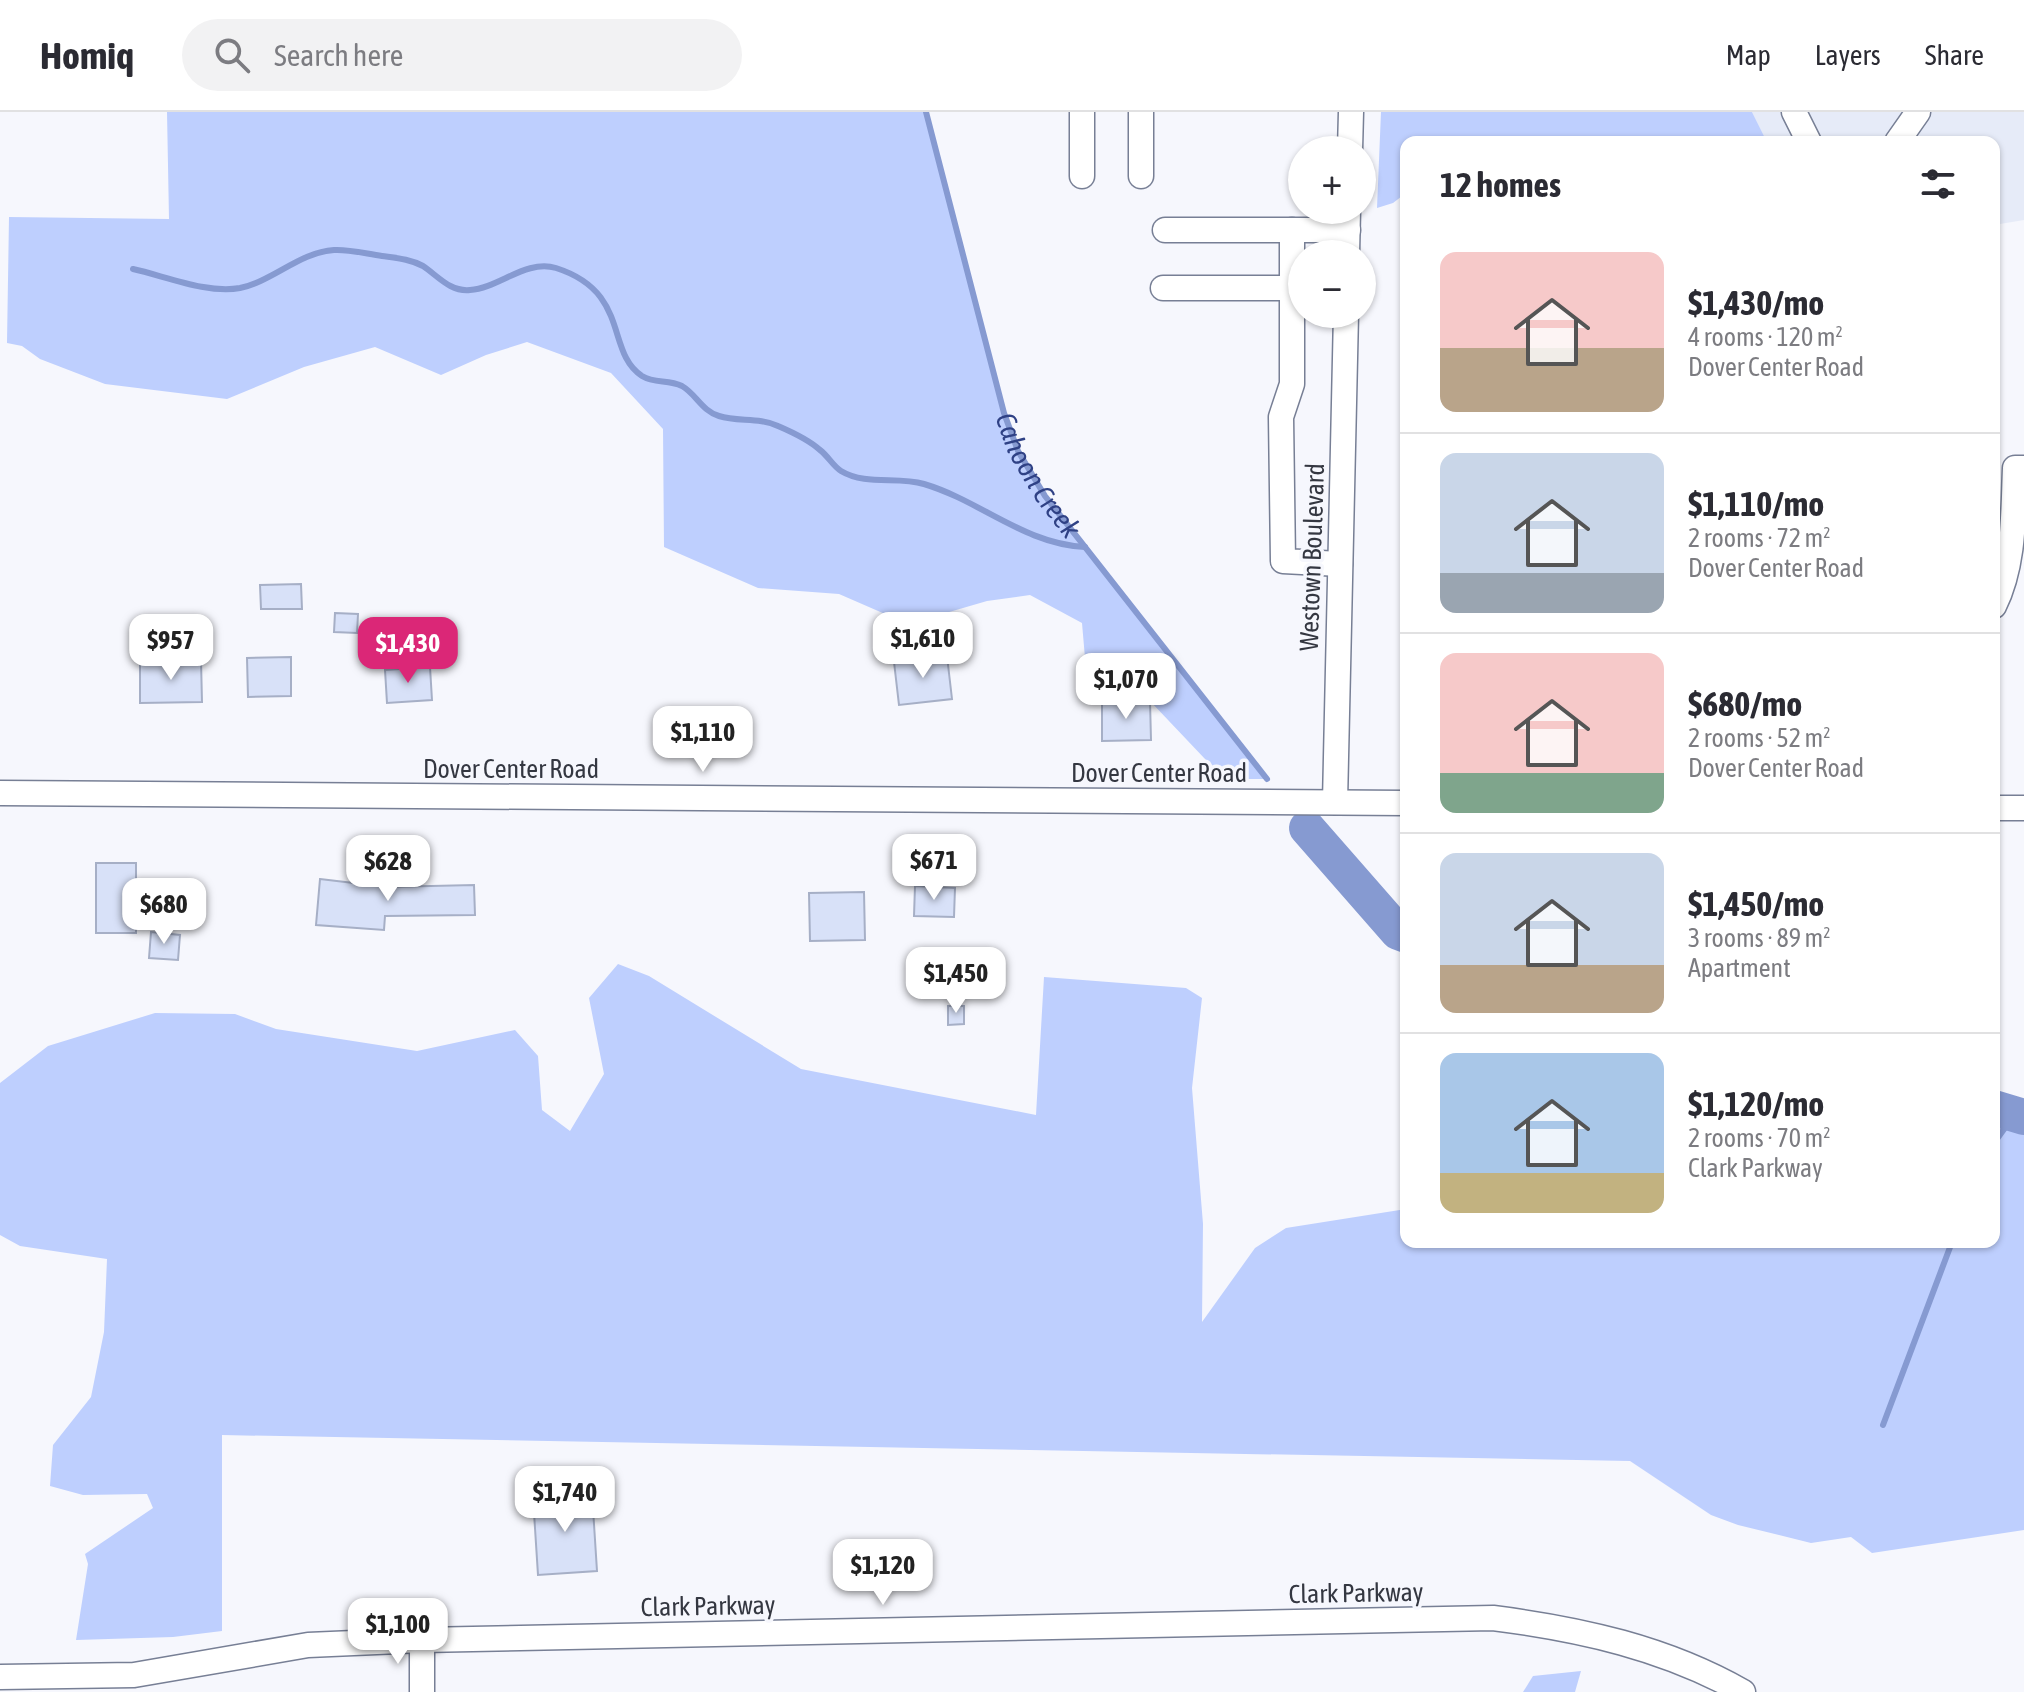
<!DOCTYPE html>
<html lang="en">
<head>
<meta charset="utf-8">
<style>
  body { margin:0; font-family:"Asap Condensed",sans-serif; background:#f2f2f3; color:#2b2b33; height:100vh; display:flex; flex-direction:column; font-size:30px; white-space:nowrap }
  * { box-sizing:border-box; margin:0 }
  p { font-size:26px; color:#7c7c81 }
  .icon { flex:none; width:44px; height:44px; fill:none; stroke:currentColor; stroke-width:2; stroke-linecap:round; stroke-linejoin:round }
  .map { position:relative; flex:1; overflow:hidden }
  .sheet { position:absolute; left:1400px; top:24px; width:600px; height:1112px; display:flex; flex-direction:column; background:#fff; border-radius:16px; box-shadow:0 2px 6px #0004 }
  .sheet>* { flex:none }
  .controls { position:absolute; left:1288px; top:24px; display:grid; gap:16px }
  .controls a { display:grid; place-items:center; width:88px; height:88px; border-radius:50%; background:#fff; box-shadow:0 2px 6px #0004; font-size:40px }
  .price { position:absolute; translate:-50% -68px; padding:0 18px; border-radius:16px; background:#fff; color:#222; font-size:26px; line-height:52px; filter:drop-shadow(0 2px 4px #0008) }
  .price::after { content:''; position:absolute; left:50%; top:48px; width:24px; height:18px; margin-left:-12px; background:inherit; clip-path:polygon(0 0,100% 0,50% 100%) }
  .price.selected { background:#db2777; color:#fff }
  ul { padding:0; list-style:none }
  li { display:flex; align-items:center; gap:24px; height:200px; padding:0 40px }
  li+li { border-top:2px solid #e1e1e2 }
  li span { display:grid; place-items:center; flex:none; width:224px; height:160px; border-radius:16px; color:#555 }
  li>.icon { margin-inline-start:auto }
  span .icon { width:96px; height:96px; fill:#fffc; stroke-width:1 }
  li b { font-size:34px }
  h2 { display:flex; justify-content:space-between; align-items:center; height:96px; padding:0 40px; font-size:34px }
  header { display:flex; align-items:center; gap:48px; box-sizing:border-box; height:112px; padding:0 40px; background:#fff; border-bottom:2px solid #e1e1e2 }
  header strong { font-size:38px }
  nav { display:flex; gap:44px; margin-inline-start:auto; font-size:28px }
  .search { width:560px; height:72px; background:#f2f2f3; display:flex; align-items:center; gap:20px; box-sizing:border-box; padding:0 28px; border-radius:44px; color:#7c7c81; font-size:30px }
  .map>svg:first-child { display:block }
  .built { fill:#e6ebf8 }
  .green { fill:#becffe }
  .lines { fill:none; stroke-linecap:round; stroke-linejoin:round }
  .stream { stroke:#869ad1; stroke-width:6 }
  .river { stroke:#869ad1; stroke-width:36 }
  .building { fill:#d8e1f8; stroke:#a6afc6; stroke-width:2 }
  .minor-casing { stroke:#777f95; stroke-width:27 }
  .minor { stroke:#fff; stroke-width:24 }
  .labels { text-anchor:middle; stroke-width:7; stroke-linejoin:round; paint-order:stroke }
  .street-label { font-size:26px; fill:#343741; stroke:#f6f7fd }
  .water-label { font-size:28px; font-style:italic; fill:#2f4185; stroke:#f6f7fd }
</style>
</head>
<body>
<header>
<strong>Homiq</strong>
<div class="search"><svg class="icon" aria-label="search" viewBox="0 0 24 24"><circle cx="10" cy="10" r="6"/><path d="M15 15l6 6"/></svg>Search here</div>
<nav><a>Map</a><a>Layers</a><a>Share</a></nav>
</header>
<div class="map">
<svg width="2024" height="1580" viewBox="0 0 2024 1580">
  <rect width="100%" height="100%" fill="#f6f7fd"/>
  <path class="built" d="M1752,0h272v108l-30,5v-83h-227z"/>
  <g class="green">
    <path d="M167,0h759l78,301 14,38 27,45 222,283h-43l-74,-78 -62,-8 -6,-70 -52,-28 -43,6 -79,23 -69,-30 -81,-6 -94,-41 -1,-118 -52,-56 -84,-31 -41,13 -45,20 -66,-28 -71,20 -77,32 -122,-15 -65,-25 -18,-13 -15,-3 2,-126 160,2z"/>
    <path d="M1381,0h371l15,30h-361v51l-13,10 -16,5z"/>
    <path d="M618,852l31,12 152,93 235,46 8,-138 142,11 16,10 -10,90 11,136 -1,98 53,-74 31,-20 120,-19v33h588v-134l30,7v415l-152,23 -21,-16 -40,6 -73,-18 -27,-10 -81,-54 -1408,-26v196l-49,6 -97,3 12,-76 -3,-10 68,-46 -6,-14 -64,1 -33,-9 3,-41 38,-48 13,-65 3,-73 -87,-13 -20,-11v-152l48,-37 107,-33 80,1 41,15 141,22 98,-21 23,26 4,54 28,21 34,-57 -15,-76z"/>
    <path d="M1581,1559l-6,21h-52l10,-16z"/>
  </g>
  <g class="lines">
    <g class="stream">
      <path id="s1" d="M926,0l78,301 14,38 27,45 222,283"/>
      <path d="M133,157c32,7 74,25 107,19 33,-7 60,-36 94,-38 15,-1 33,4 48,6 14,2 28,3 41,10 15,10 27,26 47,24 29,-2 56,-31 86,-22 75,24 49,84 86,108 13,8 26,3 40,10 14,8 20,25 37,30 19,6 40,1 59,10 14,6 31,14 42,24 8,6 13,16 21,21 25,15 56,5 83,13 57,17 100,60 161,63"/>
      <path d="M1994,1031l21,-29"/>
      <path d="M1883,1313l69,-183"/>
    </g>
    <g class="river">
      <path d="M1307,716l91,104 8,3"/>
      <path d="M1994,996l30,9"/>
    </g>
  </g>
  <g class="building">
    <path d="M301,472l1,25h-41l-1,-24z"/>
    <path d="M335,501l23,1 -1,19 -23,-1z"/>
    <path d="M947,544l5,43 -53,6 -5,-43z"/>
    <path d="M291,545v39l-43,1 -1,-39z"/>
    <path d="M201,548l1,42 -62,1v-42z"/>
    <path d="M430,555l2,33 -45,3 -2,-33z"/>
    <path d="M1150,589l1,39 -49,1v-39z"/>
    <rect x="96" y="751" width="40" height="70"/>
    <path d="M320,767l67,8 87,-2 1,30 -90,1 -1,14 -68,-5z"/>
    <path d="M915,774l40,2 -1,29 -40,-1z"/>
    <path d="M864,780l1,48 -55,1 -1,-48z"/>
    <path d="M151,820l29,3 -2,25 -29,-2z"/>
    <path d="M948,894h16v18l-16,1z"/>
    <path d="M592,1381l5,78 -59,4 -5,-78z"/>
  </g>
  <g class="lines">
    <defs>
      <g id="minor">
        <path d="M1082,0v64"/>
        <path d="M1141,0v64"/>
        <path d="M1794,0l15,30"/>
        <path d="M1897,30l21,-30"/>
        <path d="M1350,38l1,-38"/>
        <path d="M1165,118h127"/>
        <path d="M1347,142l1,-44"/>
        <path d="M1163,176h139"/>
        <path d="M1340,452l-57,-3 -2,-144 11,-33v-154h56"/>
        <path d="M1994,494c21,-42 19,-93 21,-138h9"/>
        <path d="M0,681l1406,10"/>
        <path d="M1335,690l11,-488"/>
        <path d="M1994,696h30"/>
        <path d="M422,1528v52"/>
        <path d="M0,1565l134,-2 174,-30 114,-5 1071,-22c87,11 173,30 250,74"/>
      </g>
    </defs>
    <use href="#minor" class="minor-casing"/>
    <use href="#minor" class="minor"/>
  </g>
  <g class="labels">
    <g class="street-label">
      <text transform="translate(1312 445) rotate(-88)" y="9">Westown Boulevard</text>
      <text x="511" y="666">Dover Center Road</text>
      <text x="1159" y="670">Dover Center Road</text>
      <text transform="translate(1356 1481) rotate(-1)" y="9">Clark Parkway</text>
      <text transform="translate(708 1494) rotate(-1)" y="9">Clark Parkway</text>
    </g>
    <g class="water-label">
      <text dy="10" stroke="none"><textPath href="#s1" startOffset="382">Cahoon Creek</textPath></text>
    </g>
  </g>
</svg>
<div class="controls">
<a>+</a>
<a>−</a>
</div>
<b class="price" style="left:923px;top:568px">$1,610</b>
<b class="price" style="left:171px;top:570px">$957</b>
<b class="price selected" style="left:408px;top:573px">$1,430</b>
<b class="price" style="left:1126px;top:609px">$1,070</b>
<b class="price" style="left:703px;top:662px">$1,110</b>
<b class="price" style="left:934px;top:790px">$671</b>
<b class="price" style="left:388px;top:791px">$628</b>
<b class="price" style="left:164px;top:834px">$680</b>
<b class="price" style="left:956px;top:903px">$1,450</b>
<b class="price" style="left:565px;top:1422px">$1,740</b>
<b class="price" style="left:883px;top:1495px">$1,120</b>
<b class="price" style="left:398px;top:1554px">$1,100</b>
<section class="sheet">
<h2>12 homes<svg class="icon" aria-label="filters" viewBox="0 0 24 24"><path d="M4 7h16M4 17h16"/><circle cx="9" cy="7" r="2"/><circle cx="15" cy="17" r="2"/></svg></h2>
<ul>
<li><span style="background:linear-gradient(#f6c9c9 60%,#b9a48a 0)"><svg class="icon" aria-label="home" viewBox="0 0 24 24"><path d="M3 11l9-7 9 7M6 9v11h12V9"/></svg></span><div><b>$1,430/mo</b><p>4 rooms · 120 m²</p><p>Dover Center Road</p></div></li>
<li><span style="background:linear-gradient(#c9d6e8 75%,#9aa5b1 0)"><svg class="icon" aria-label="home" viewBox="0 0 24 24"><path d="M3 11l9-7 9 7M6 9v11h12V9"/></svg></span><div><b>$1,110/mo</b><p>2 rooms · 72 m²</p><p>Dover Center Road</p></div></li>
<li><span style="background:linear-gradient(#f6c9c9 75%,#7fa58c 0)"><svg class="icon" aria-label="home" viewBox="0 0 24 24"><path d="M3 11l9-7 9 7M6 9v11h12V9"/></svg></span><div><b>$680/mo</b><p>2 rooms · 52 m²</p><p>Dover Center Road</p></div></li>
<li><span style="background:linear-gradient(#c9d6e8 70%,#b9a48a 0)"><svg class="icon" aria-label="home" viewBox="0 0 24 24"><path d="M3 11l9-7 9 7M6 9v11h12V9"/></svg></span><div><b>$1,450/mo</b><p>3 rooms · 89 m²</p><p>Apartment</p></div></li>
<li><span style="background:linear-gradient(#a9c7e8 75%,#c2b280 0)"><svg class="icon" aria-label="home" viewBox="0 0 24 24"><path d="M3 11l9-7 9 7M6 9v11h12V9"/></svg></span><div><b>$1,120/mo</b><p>2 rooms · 70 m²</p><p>Clark Parkway</p></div></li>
</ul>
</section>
</div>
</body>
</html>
